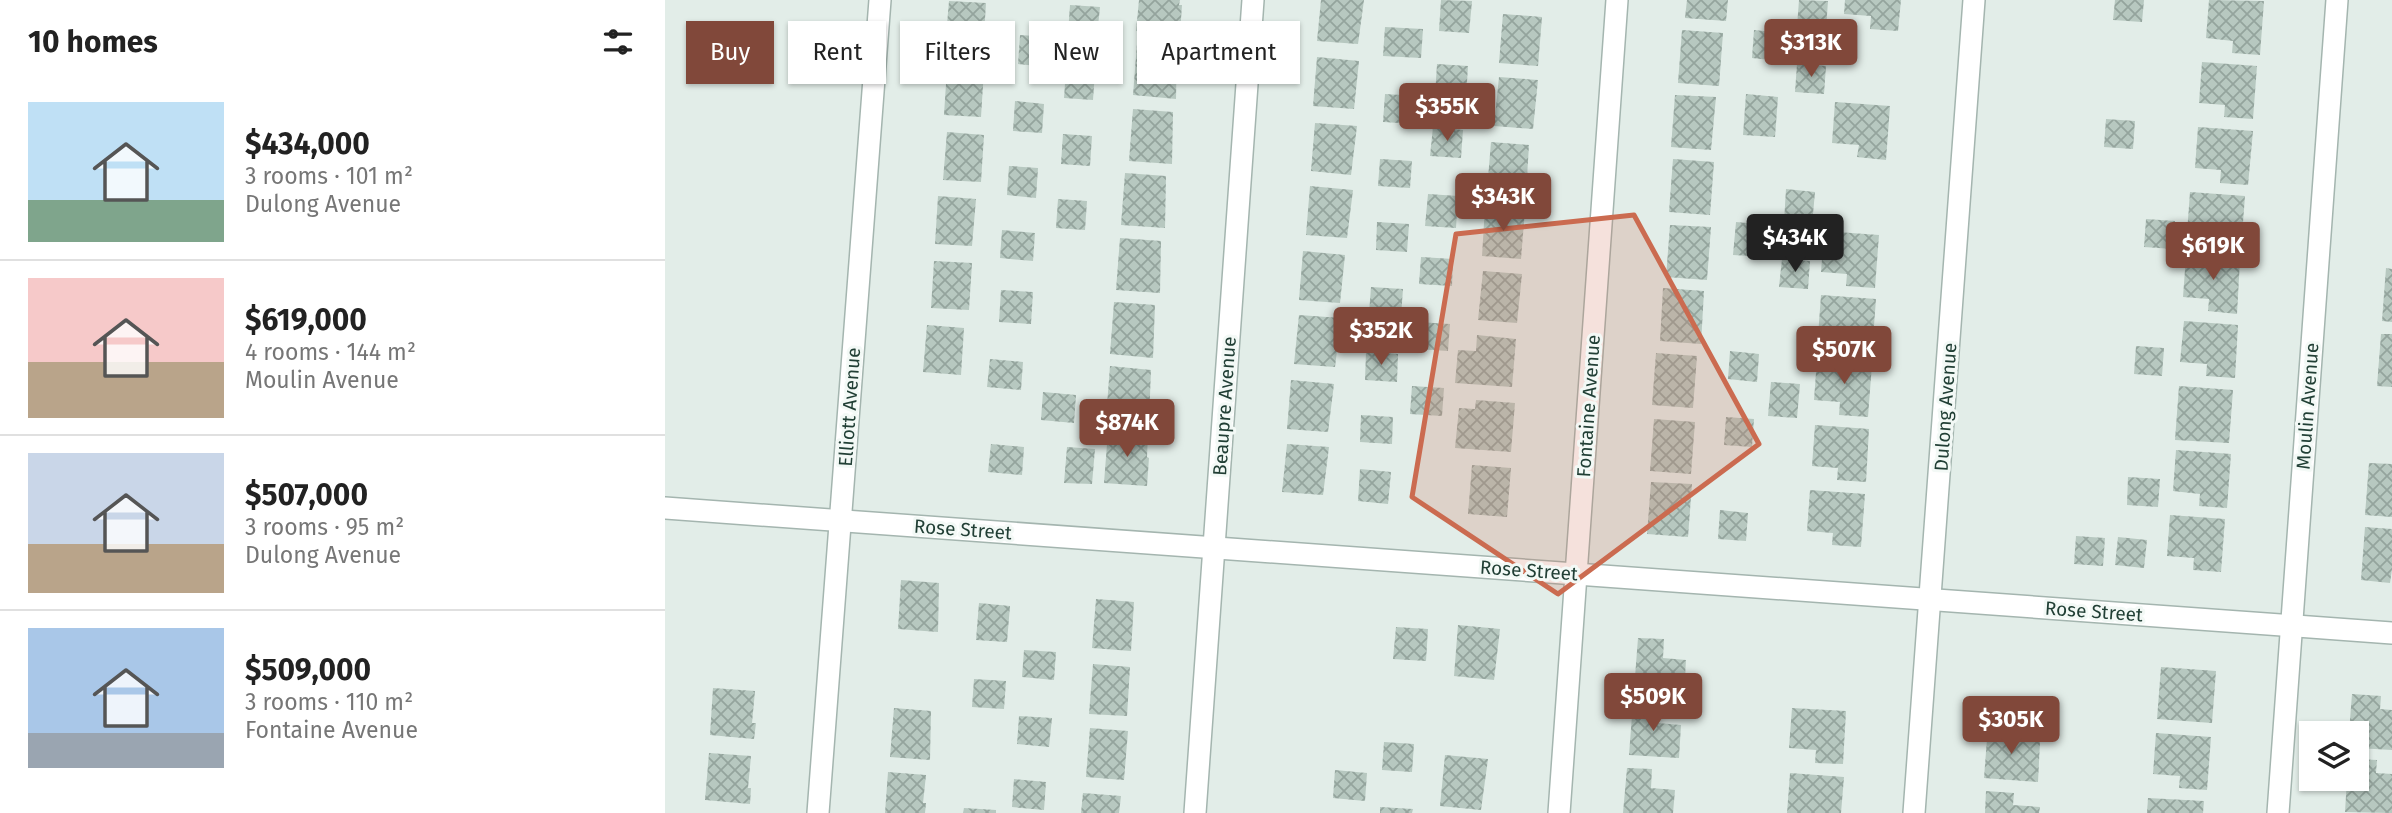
<!DOCTYPE html>
<html lang="en">
<head>
<meta charset="utf-8">
<style>
  body { margin:0; font-family:"Fira Sans",sans-serif; background:#f2f2f2; color:#222; height:100vh; display:flex; flex-direction:column; font-size:26px; white-space:nowrap }
  * { box-sizing:border-box; margin:0 }
  p { font-size:23px; color:#767676 }
  .icon { flex:none; width:38px; height:38px; fill:none; stroke:currentColor; stroke-width:2; stroke-linecap:round; stroke-linejoin:round }
  .map { position:relative; flex:1; overflow:hidden }
  .details { display:flex; flex-direction:column; background:#fff; width:665px }
  .details>* { flex:none }
  .hud { position:absolute; left:21px; top:21px; width:665px; height:63px; display:flex; gap:14px }
  .tools { position:absolute; left:1634px; top:721px; display:grid; gap:14px }
  .tools a { display:grid; place-items:center; width:70px; height:70px; border-radius:0px; background:#fff; box-shadow:0 2px 5px #0004; font-size:35px }
  .price { position:absolute; translate:-50% -60px; padding:0 16px; border-radius:7px; background:#81483a; color:#fff; font-size:23px; line-height:46px; filter:drop-shadow(0 2px 4px #0008) }
  .price::after { content:''; position:absolute; left:50%; top:42px; width:21px; height:16px; margin-left:-10px; background:inherit; clip-path:polygon(0 0,100% 0,50% 100%) }
  .price.current { background:#222; color:#fff }
  ul { padding:0; list-style:none }
  li { display:flex; align-items:center; gap:21px; height:175px; padding:0 28px }
  li+li { border-top:2px solid #e0e0e0 }
  li span { display:grid; place-items:center; flex:none; width:196px; height:140px; border-radius:0px; color:#555 }
  li>.icon { margin-inline-start:auto }
  span .icon { width:84px; height:84px; fill:#fffc; stroke-width:1 }
  li b { font-size:30px }
  h2 { display:flex; justify-content:space-between; align-items:center; height:84px; padding:0 28px; font-size:30px }
  .tag { padding:0 24px; border-radius:0px; background:#fff; box-shadow:0 2px 5px #0004; font-size:24px; line-height:63px }
  .tag.current { background:#81483a; color:#fff }
  main { display:flex; flex:1; min-height:0 }
  .map>svg:first-child { display:block }
  .building { fill:url(#building-cross-hatch) }
  .lines { fill:none; stroke-linecap:round; stroke-linejoin:round }
  .minor-casing { stroke:#a4b5af; stroke-width:24 }
  .minor { stroke:#fff; stroke-width:21 }
  .marked { fill:#cb6b50; fill-opacity:0.2; stroke:#cb6b50; stroke-width:5; stroke-linejoin:round }
  .labels { text-anchor:middle; stroke-width:6; stroke-linejoin:round; paint-order:stroke }
  .street-label { font-size:19px; fill:#213f35; stroke:#f3f9f6 }
</style>
</head>
<body>
<main>
<section class="details">
<h2>10 homes<svg class="icon" aria-label="filters" viewBox="0 0 24 24"><path d="M4 7h16M4 17h16"/><circle cx="9" cy="7" r="2"/><circle cx="15" cy="17" r="2"/></svg></h2>
<ul>
<li><span style="background:linear-gradient(#bfe0f5 70%,#7fa58c 0)"><svg class="icon" aria-label="home" viewBox="0 0 24 24"><path d="M3 11l9-7 9 7M6 9v11h12V9"/></svg></span><div><b>$434,000</b><p>3 rooms · 101 m²</p><p>Dulong Avenue</p></div></li>
<li><span style="background:linear-gradient(#f6c9c9 60%,#b9a48a 0)"><svg class="icon" aria-label="home" viewBox="0 0 24 24"><path d="M3 11l9-7 9 7M6 9v11h12V9"/></svg></span><div><b>$619,000</b><p>4 rooms · 144 m²</p><p>Moulin Avenue</p></div></li>
<li><span style="background:linear-gradient(#c9d6e8 65%,#b9a48a 0)"><svg class="icon" aria-label="home" viewBox="0 0 24 24"><path d="M3 11l9-7 9 7M6 9v11h12V9"/></svg></span><div><b>$507,000</b><p>3 rooms · 95 m²</p><p>Dulong Avenue</p></div></li>
<li><span style="background:linear-gradient(#a9c7e8 75%,#9aa5b1 0)"><svg class="icon" aria-label="home" viewBox="0 0 24 24"><path d="M3 11l9-7 9 7M6 9v11h12V9"/></svg></span><div><b>$509,000</b><p>3 rooms · 110 m²</p><p>Fontaine Avenue</p></div></li>
</ul>
</section>
<div class="map">
<svg width="1727" height="813" viewBox="0 0 1727 813">
  <defs>
    <pattern id="building-cross-hatch" width="8" height="8" patternUnits="userSpaceOnUse" patternTransform="scale(1.75)"><rect width="8" height="8" fill="#b7c8c0"/><path d="M0 0l8 8M0 8l8-8" fill="none" stroke="#94a49d"/></pattern>
  </defs>
  <rect width="100%" height="100%" fill="#e2ede8"/>
  <g class="building">
    <path d="M474,0h41l-1,5h3l-2,29 -44,-3z"/>
    <path d="M656,0h43l-6,44 -41,-3z"/>
    <path d="M776,0l31,1 -3,32 -30,-2z"/>
    <path d="M1022,0h41l-2,21 -41,-3z"/>
    <path d="M1134,0l29,1 -2,28 -29,-2z"/>
    <path d="M1180,0h56l-3,31 -28,-2 1,-13 -27,-2z"/>
    <path d="M1450,0h29l-2,22 -29,-2z"/>
    <path d="M1544,0l55,1 -4,54 -28,-2 1,-12 -27,-3z"/>
    <path d="M284,1l37,2 -3,48 -38,-3z"/>
    <path d="M405,5l30,2 -3,29 -29,-2z"/>
    <path d="M838,14l39,3 -4,49 -39,-3z"/>
    <path d="M720,27l38,2 -2,29 -38,-2z"/>
    <path d="M1017,30l41,3 -4,53 -41,-3z"/>
    <path d="M1089,30l29,3 -2,28 -29,-3z"/>
    <path d="M355,35l29,2 -2,30 -29,-3z"/>
    <path d="M472,44l40,3 -1,52 -43,-4z"/>
    <path d="M652,57l42,4 -5,48 -41,-3z"/>
    <path d="M1537,62l55,4 -4,53 -29,-2 1,-12 -26,-2z"/>
    <path d="M772,64l31,2 -2,32 -31,-2z"/>
    <path d="M1132,64l29,2 -2,28 -29,-2z"/>
    <path d="M282,68l37,2 -3,47 -37,-2z"/>
    <path d="M401,69l29,2 -2,29 -29,-2z"/>
    <path d="M834,77l39,3 -5,49 -39,-3z"/>
    <path d="M720,94l33,2 -2,28 -33,-2z"/>
    <path d="M1081,94l32,3 -3,40 -32,-2z"/>
    <path d="M1010,95l41,2 -5,53 -40,-3z"/>
    <path d="M350,101l29,3 -2,29 -29,-2z"/>
    <path d="M1170,102l55,4 -4,54 -29,-3 2,-12 -27,-2z"/>
    <path d="M468,109l40,3 -1,52 -43,-3z"/>
    <path d="M1441,119l29,2 -2,28 -29,-2z"/>
    <path d="M650,123l42,3 -6,49 -40,-4z"/>
    <path d="M768,127l30,3 -2,28 -31,-2z"/>
    <path d="M1533,127l55,4 -5,54 -28,-2 1,-13 -26,-2z"/>
    <path d="M282,132l37,3 -3,47 -38,-2z"/>
    <path d="M398,134l29,2 -2,30 -29,-2z"/>
    <path d="M826,142l38,3 -3,49 -39,-3z"/>
    <path d="M715,159l32,2 -2,27 -32,-2z"/>
    <path d="M1008,159l41,3 -4,53 -41,-3z"/>
    <path d="M344,166l29,2 -2,30 -29,-3z"/>
    <path d="M460,173l41,3 -1,52 -44,-3z"/>
    <path d="M645,186l43,4 -6,48 -41,-3z"/>
    <path d="M1121,189l29,3 -3,33 -28,-3z"/>
    <path d="M1525,192l55,4 -4,53 -29,-2 1,-12 -26,-2z"/>
    <path d="M763,194l30,2 -2,32 -31,-2z"/>
    <path d="M273,196l38,3 -4,47 -37,-2z"/>
    <path d="M393,199l29,2 -2,29 -29,-2z"/>
    <path d="M820,207l40,3 -4,49 -39,-3z"/>
    <path d="M1481,219l29,2 -2,28 -29,-2z"/>
    <path d="M712,222l32,2 -2,28 -31,-2z"/>
    <path d="M1071,222l33,3 -3,32 -33,-2z"/>
    <path d="M1005,225l41,2 -4,53 -41,-3z"/>
    <path d="M337,230l33,3 -2,28 -33,-3z"/>
    <path d="M1159,231l55,4 -4,53 -29,-2 1,-12 -26,-2z"/>
    <path d="M455,238l41,3 -1,52 -44,-3z"/>
    <path d="M638,251l42,4 -5,48 -41,-3z"/>
    <path d="M1521,256l54,4 -3,54 -29,-3 1,-12 -26,-2z"/>
    <path d="M756,257l32,2 -1,27 -33,-2z"/>
    <path d="M1117,259l28,2 -2,28 -29,-2z"/>
    <path d="M269,261l38,2 -3,47 -38,-2z"/>
    <path d="M1721,268l6,1v53l-10,-1z"/>
    <path d="M818,271l39,3 -5,49 -39,-3z"/>
    <path d="M706,287l32,2 -2,27 -32,-2z"/>
    <path d="M998,288l41,3 -3,53 -41,-3z"/>
    <path d="M336,290l32,2 -2,32 -32,-2z"/>
    <path d="M1156,295l55,4 -4,53 -28,-2v-12l-26,-2z"/>
    <path d="M449,302l41,3 -2,53 -43,-4z"/>
    <path d="M634,315l42,3 -6,49 -41,-3z"/>
    <path d="M1519,321l54,4 -3,53 -29,-2 1,-12 -27,-2z"/>
    <path d="M753,322l32,2 -2,27 -32,-2z"/>
    <path d="M262,325l37,3 -3,47 -38,-3z"/>
    <path d="M1716,334h11v53l-15,-1z"/>
    <path d="M812,335l39,4 -4,48 -57,-4 3,-33 18,1z"/>
    <path d="M1471,346l28,2 -2,28 -28,-2z"/>
    <path d="M1065,351l29,3 -2,28 -29,-3z"/>
    <path d="M701,352l32,2 -1,28 -32,-2z"/>
    <path d="M991,353l41,3 -4,52 -41,-3z"/>
    <path d="M325,359l33,3 -2,28 -34,-3z"/>
    <path d="M1152,359l55,5 -4,53 -29,-2 1,-13 -26,-2z"/>
    <path d="M445,366l41,4 -2,51 -43,-3z"/>
    <path d="M626,380l43,4 -6,48 -41,-3z"/>
    <path d="M1106,382l29,2 -3,34 -29,-2z"/>
    <path d="M747,386l32,2 -2,28 -32,-2z"/>
    <path d="M1514,386l54,4 -4,53 -54,-3z"/>
    <path d="M378,392l33,3 -2,28 -33,-3z"/>
    <path d="M811,400l39,3 -4,49 -56,-4 4,-40 16,1z"/>
    <path d="M696,415l32,2 -1,27 -32,-2z"/>
    <path d="M1061,417l28,2 -2,28 -28,-2z"/>
    <path d="M989,419l41,3 -4,52 -41,-3z"/>
    <path d="M1150,425l54,4 -3,53 -29,-2 1,-12 -26,-2z"/>
    <path d="M443,431l40,3 -1,23 2,1 -2,28 -43,-3z"/>
    <path d="M326,444l33,3 -2,28 -34,-3z"/>
    <path d="M622,444l42,3 -6,48 -41,-3z"/>
    <path d="M402,447l28,2 -3,35 -28,-1z"/>
    <path d="M1511,450l55,4 -4,54 -28,-2 1,-12 -27,-3z"/>
    <path d="M1704,463l23,1v53l-27,-2z"/>
    <path d="M807,465l39,3 -4,49 -39,-3z"/>
    <path d="M695,469l31,3 -3,32 -30,-3z"/>
    <path d="M1463,477l32,2 -2,28 -31,-2z"/>
    <path d="M986,482l41,2 -4,53 -41,-3z"/>
    <path d="M1145,490l55,4 -4,53 -29,-2 1,-12 -26,-2z"/>
    <path d="M1055,510l28,3 -2,28 -28,-2z"/>
    <path d="M1505,515l55,4 -4,53 -28,-2 1,-12 -27,-2z"/>
    <path d="M1700,527l27,2v40l-2,14 -29,-3z"/>
    <path d="M1411,536l29,2 -2,28 -29,-2z"/>
    <path d="M1453,537l29,3 -3,28 -29,-3z"/>
    <path d="M236,580l38,3 -1,49 -40,-3z"/>
    <path d="M431,599l38,3 -3,49 -39,-3z"/>
    <path d="M314,603l31,3 -3,36 -31,-2z"/>
    <path d="M793,625l42,4 -6,51 -40,-4z"/>
    <path d="M731,627l32,2 -2,32 -33,-2z"/>
    <path d="M973,638l26,1 -1,19 23,2 -2,33 -50,-3z"/>
    <path d="M359,650l32,2 -2,28 -32,-3z"/>
    <path d="M428,664l37,3 -3,49 -38,-2z"/>
    <path d="M1496,667l55,4 -4,52 -55,-4z"/>
    <path d="M309,679l32,2 -2,28 -32,-2z"/>
    <path d="M48,688l42,3 -3,32h4l-2,16 -44,-4z"/>
    <path d="M1687,694l29,2 -1,13 12,1v40l-35,-2v-15h-8z"/>
    <path d="M968,702l26,2 -1,19 23,2 -2,33 -50,-3z"/>
    <path d="M229,708l37,3 -1,49 -40,-3z"/>
    <path d="M1127,708l54,3 -3,53 -28,-1 1,-13 -27,-2z"/>
    <path d="M354,716l33,2 -3,29 -32,-3z"/>
    <path d="M1323,726l27,2 -1,12 26,2 -2,40 -54,-4z"/>
    <path d="M425,728l38,3 -4,49 -38,-3z"/>
    <path d="M1491,733l55,4 -4,53 -28,-2 1,-12 -27,-2z"/>
    <path d="M719,742l30,2 -2,28 -30,-2z"/>
    <path d="M44,753l42,3 -3,32h3l-1,16 -45,-4z"/>
    <path d="M780,755l43,4 -7,51 -41,-4z"/>
    <path d="M1692,759l20,1 -1,13 16,1v39l-47,-1 2,-33h10z"/>
    <path d="M962,768l25,1 -1,19 24,2 -2,23h-50z"/>
    <path d="M670,770l32,3 -2,28 -32,-3z"/>
    <path d="M223,772l38,3 -3,28h3l-1,10h-40z"/>
    <path d="M1125,773l54,4 -3,36h-54z"/>
    <path d="M349,779l32,3 -2,28 -32,-3z"/>
    <path d="M1321,791l28,2 -1,12 27,2 -1,6h-54z"/>
    <path d="M418,793l38,3 -2,17h-38z"/>
    <path d="M1483,798l56,3 -1,12h-56z"/>
    <path d="M715,807l33,2 -1,4h-32z"/>
    <path d="M299,808l32,2v3h-33z"/>
  </g>
  <g class="lines">
    <defs>
      <g id="minor">
        <path d="M0,508l1727,125"/>
        <path d="M153,813l62,-813"/>
        <path d="M530,813l58,-813"/>
        <path d="M894,813l58,-813"/>
        <path d="M1249,813l60,-813"/>
        <path d="M1613,813l59,-813"/>
      </g>
    </defs>
    <use href="#minor" class="minor-casing"/>
    <use href="#minor" class="minor"/>
  </g>
  <path class="marked" d="M969,215l125,229 -201,150 -146,-97 44,-263z"/>
  <g class="labels">
    <g class="street-label">
      <text transform="translate(559 406) rotate(-86)" y="7">Beaupre Avenue</text>
      <text transform="translate(923 406) rotate(-86)" y="7">Fontaine Avenue</text>
      <text transform="translate(1642 406) rotate(-86)" y="7">Moulin Avenue</text>
      <text transform="translate(184 407) rotate(-86)" y="7">Elliott Avenue</text>
      <text transform="translate(1280 407) rotate(-86)" y="7">Dulong Avenue</text>
      <text transform="translate(298 529) rotate(4)" y="7">Rose Street</text>
      <text transform="translate(864 570) rotate(4)" y="7">Rose Street</text>
      <text transform="translate(1429 611) rotate(4)" y="7">Rose Street</text>
    </g>
  </g>
</svg>
<div class="tools">
<a><svg class="icon" aria-label="layers" viewBox="0 0 24 24"><path d="M12 4l9 5-9 5-9-5zM3 14l9 5 9-5"/></svg></a>
</div>
<b class="price" style="left:1146px;top:79px">$313K</b>
<b class="price" style="left:782px;top:143px">$355K</b>
<b class="price" style="left:838px;top:233px">$343K</b>
<b class="price current" style="left:1130px;top:274px">$434K</b>
<b class="price" style="left:1548px;top:282px">$619K</b>
<b class="price" style="left:716px;top:367px">$352K</b>
<b class="price" style="left:1179px;top:386px">$507K</b>
<b class="price" style="left:462px;top:459px">$874K</b>
<b class="price" style="left:988px;top:733px">$509K</b>
<b class="price" style="left:1346px;top:756px">$305K</b>
<div class="hud">
<a class="tag current">Buy</a>
<a class="tag">Rent</a>
<a class="tag">Filters</a>
<a class="tag">New</a>
<a class="tag">Apartment</a>
</div>
</div>
</main>
</body>
</html>
